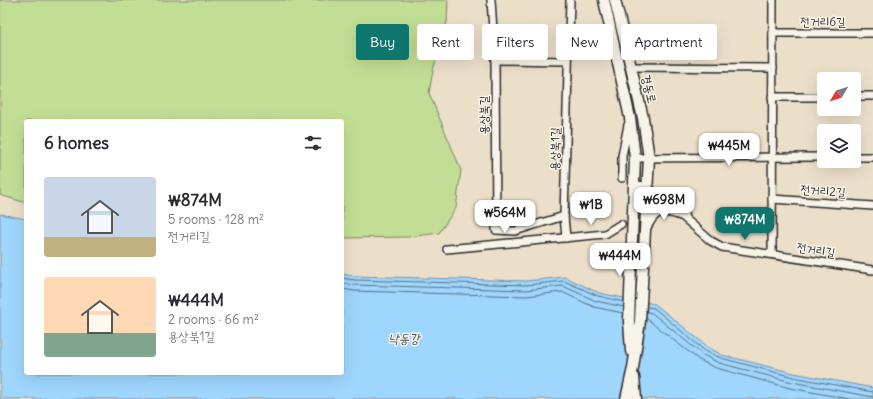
<!DOCTYPE html>
<html lang="en">
<head>
<meta charset="utf-8">
<style>
  body { margin:0; font-family:Delius,"Poor Story",sans-serif; background:#f7f7f7; color:#2b2b33; height:100vh; display:flex; flex-direction:column; font-size:15px; white-space:nowrap }
  * { box-sizing:border-box; margin:0 }
  p { font-size:13px; color:#7c7c81 }
  .icon { flex:none; width:22px; height:22px; fill:none; stroke:currentColor; stroke-width:2; stroke-linecap:round; stroke-linejoin:round }
  .map { position:relative; flex:1; overflow:hidden }
  .drawer { position:absolute; left:24px; top:119px; width:320px; height:256px; display:flex; flex-direction:column; background:#fff; border-radius:4px; box-shadow:0 4px 16px #0002 }
  .drawer>* { flex:none }
  .guide { position:absolute; left:356px; top:24px; width:380px; height:36px; display:flex; gap:8px }
  .needle { width:26px; rotate:231deg }
  .buttons { position:absolute; left:817px; top:72px; display:grid; gap:8px }
  .buttons a { display:grid; place-items:center; width:44px; height:44px; border-radius:4px; background:#fff; box-shadow:0 4px 16px #0002; font-size:20px }
  .price { position:absolute; translate:-50% -34px; padding:0 9px; border-radius:8px; background:#fff; color:#222; font-size:13px; line-height:26px; filter:drop-shadow(0 1px 2px #0008) }
  .price::after { content:''; position:absolute; left:50%; top:24px; width:12px; height:9px; margin-left:-6px; background:inherit; clip-path:polygon(0 0,100% 0,50% 100%) }
  .price.on { background:#0f766e; color:#fff }
  ul { padding:0; list-style:none }
  li { display:flex; align-items:center; gap:12px; height:100px; padding:0 20px }
  li span { display:grid; place-items:center; flex:none; width:112px; height:80px; border-radius:4px; color:#555 }
  li>.icon { margin-inline-start:auto }
  span .icon { width:48px; height:48px; fill:#fffc; stroke-width:1 }
  li b { font-size:17px }
  h2 { display:flex; justify-content:space-between; align-items:center; height:48px; padding:0 20px; font-size:17px }
  .chip { padding:0 14px; border-radius:4px; background:#fff; box-shadow:0 4px 16px #0002; font-size:14px; line-height:36px }
  .chip.on { background:#0f766e; color:#fff }
  .map>svg:first-child { display:block }
  .green { fill:#c2de95; stroke:#768460 }
  .water { fill:#9fd6fe; stroke:#7192aa }
  .lines { fill:none; stroke-linecap:round; stroke-linejoin:round }
  .shore { stroke:#596f7f; stroke-width:1 }
  .street-casing { stroke:#2b2b2b; stroke-width:10 }
  .secondary-casing { stroke:#2b2b2b; stroke-width:13 }
  .street { stroke:#f7f3e8; stroke-width:7 }
  .secondary { stroke:#f7f3e8; stroke-width:10 }
  .labels { text-anchor:middle; stroke-width:3; stroke-linejoin:round; paint-order:stroke }
  .street-label { font-size:12px; fill:#2b2b2b; stroke:#f7f3e8 }
  .water-label { font-size:13px; font-style:italic; fill:#485660; stroke:#f7f3e8 }
</style>
</head>
<body>
<div class="map">
<svg width="873" height="399" viewBox="0 0 873 399">
  <rect width="100%" height="100%" fill="#ecdfca"/>
  <filter id="ink" filterUnits="userSpaceOnUse"><feTurbulence type="fractalNoise" baseFrequency=".025" numOctaves="2"/><feDisplacementMap in="SourceGraphic" scale="8" xChannelSelector="R" yChannelSelector="G"/><feConvolveMatrix kernelMatrix="1 2 1 2 8 2 1 2 1" color-interpolation-filters="sRGB"/></filter>
  <g filter="url(#ink)">
    <path class="green" d="M0,0h448l-1,22 -14,48 -4,23 32,77 -5,38 -17,25 -31,4 -66,1v-117h-316v82l-26,-8z"/>
    <path class="water" d="M0,214l26,5v154h316v-99l13,2 171,5 39,-4 34,16 56,11 53,43 14,8 72,18 79,15v11h-873z"/>
    <g class="lines">
      <g class="shore">
        <path d="M342,278l12,2 172,5 38,-4 34,15 26,6"/>
        <path d="M342,283l12,2 172,5 37,-4 33,15 28,6"/>
        <path d="M342,289l12,2 172,5 36,-4 32,15 29,6"/>
        <path d="M647,307l7,1 51,43 16,7 72,19 80,15"/>
        <path d="M647,312l5,1 51,42 16,8 73,19 81,15"/>
        <path d="M646,318l53,42 17,8 74,20 59,11"/>
      </g>
      <defs>
        <g id="street">
          <path d="M491,0l4,60 1,170 19,1 49,-15"/>
          <path d="M773,33h100"/>
          <path d="M495,60l72,1"/>
          <path d="M631,67l142,1"/>
          <path d="M854,96h19"/>
          <path d="M772,97h52"/>
          <path d="M854,157h19"/>
          <path d="M635,158l189,-1"/>
          <path d="M622,178v-22l6,-31"/>
          <path d="M635,185l12,1 64,55 11,6 151,23"/>
          <path d="M772,199l101,7"/>
          <path d="M566,238l-2,-22 6,-216"/>
          <path d="M447,249l158,-15 16,-10"/>
          <path d="M772,254l1,-254"/>
        </g>
        <g id="secondary">
          <path d="M604,0l26,118 5,40 -6,163 2,30"/>
          <path d="M615,0l28,118 6,40 -9,163 -7,47 -7,31"/>
          <path d="M646,226c11,-20 17,-17 37,-11"/>
          <path d="M634,377l2,22"/>
        </g>
      </defs>
      <use href="#street" class="street-casing"/>
      <use href="#secondary" class="secondary-casing"/>
      <use href="#street" class="street"/>
      <use href="#secondary" class="secondary"/>
    </g>
  </g>
  <g class="labels">
    <g class="street-label">
      <text x="823" y="26">전거리6길</text>
      <text transform="translate(649 89) rotate(77)" y="4">경동로</text>
      <text transform="translate(484 115) rotate(-90)" y="4">용상북길</text>
      <text transform="translate(555 149) rotate(-89)" y="4">용상북1길</text>
      <text transform="translate(823 191) rotate(4)" y="4">전거리2길</text>
      <text transform="translate(816 250) rotate(9)" y="4">전거리길</text>
    </g>
    <g class="water-label">
      <text x="404" y="343">낙동강</text>
    </g>
  </g>
</svg>
<div class="buttons">
<a><svg class="needle" viewBox="-14 -14 28 28"><path d="M0-13l5 13h-10z" fill="#e53935"/><path d="M0 13l5-13h-10z" fill="#7c7c81"/></svg></a>
<a><svg class="icon" aria-label="layers" viewBox="0 0 24 24"><path d="M12 4l9 5-9 5-9-5zM3 14l9 5 9-5"/></svg></a>
</div>
<b class="price" style="left:729px;top:167px">₩445M</b>
<b class="price" style="left:664px;top:221px">₩698M</b>
<b class="price" style="left:591px;top:226px">₩1B</b>
<b class="price" style="left:505px;top:234px">₩564M</b>
<b class="price on" style="left:745px;top:241px">₩874M</b>
<b class="price" style="left:620px;top:277px">₩444M</b>
<div class="guide">
<a class="chip on">Buy</a>
<a class="chip">Rent</a>
<a class="chip">Filters</a>
<a class="chip">New</a>
<a class="chip">Apartment</a>
</div>
<section class="drawer">
<h2>6 homes<svg class="icon" aria-label="filters" viewBox="0 0 24 24"><path d="M4 7h16M4 17h16"/><circle cx="9" cy="7" r="2"/><circle cx="15" cy="17" r="2"/></svg></h2>
<ul>
<li><span style="background:linear-gradient(#c9d6e8 75%,#c2b280 0)"><svg class="icon" aria-label="home" viewBox="0 0 24 24"><path d="M3 11l9-7 9 7M6 9v11h12V9"/></svg></span><div><b>₩874M</b><p>5 rooms · 128 m²</p><p>전거리길</p></div></li>
<li><span style="background:linear-gradient(#ffd9b3 70%,#7fa58c 0)"><svg class="icon" aria-label="home" viewBox="0 0 24 24"><path d="M3 11l9-7 9 7M6 9v11h12V9"/></svg></span><div><b>₩444M</b><p>2 rooms · 66 m²</p><p>용상북1길</p></div></li>
</ul>
</section>
</div>
</body>
</html>
